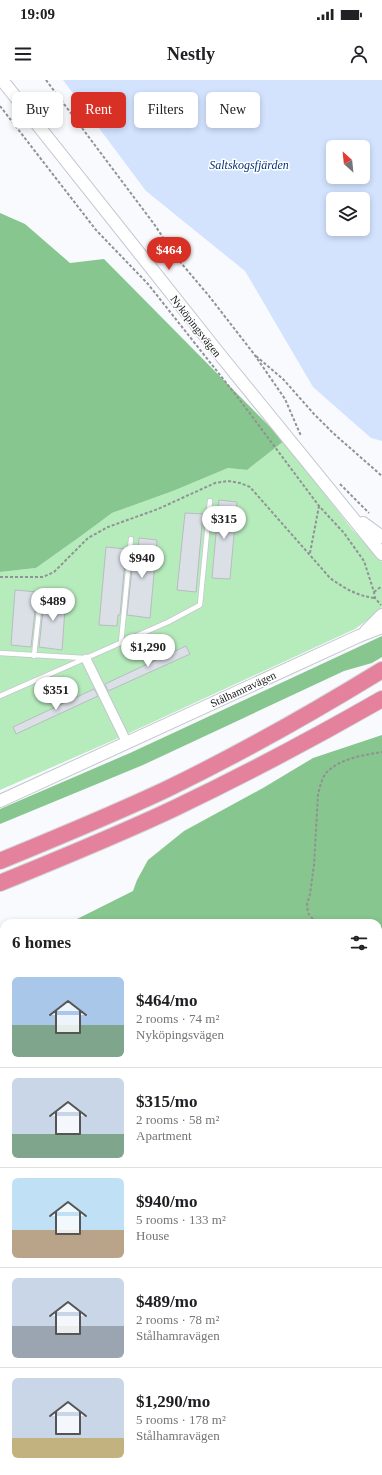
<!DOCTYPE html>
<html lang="en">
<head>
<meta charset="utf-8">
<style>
  body { margin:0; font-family:"Times New Roman",serif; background:#f2f2f2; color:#202124; height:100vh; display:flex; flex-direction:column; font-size:15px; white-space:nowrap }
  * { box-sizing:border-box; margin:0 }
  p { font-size:13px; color:#757577 }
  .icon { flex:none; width:22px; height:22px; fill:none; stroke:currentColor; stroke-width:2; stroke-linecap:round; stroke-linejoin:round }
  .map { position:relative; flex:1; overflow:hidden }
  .drawer { position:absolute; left:0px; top:839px; width:382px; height:556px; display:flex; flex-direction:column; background:#fff; border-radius:12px 12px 0 0; box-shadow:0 2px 6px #0003 }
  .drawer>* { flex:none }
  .hud { position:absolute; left:12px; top:12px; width:358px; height:36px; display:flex; gap:8px }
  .needle { width:26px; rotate:333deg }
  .fabs { position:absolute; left:326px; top:60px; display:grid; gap:8px }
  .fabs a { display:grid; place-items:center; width:44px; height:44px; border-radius:6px; background:#fff; box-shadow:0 2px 6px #0003; font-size:20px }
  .price { position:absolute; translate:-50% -34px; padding:0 9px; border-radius:14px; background:#fff; color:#222; font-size:13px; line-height:26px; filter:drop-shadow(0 1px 2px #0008) }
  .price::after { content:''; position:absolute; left:50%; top:24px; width:12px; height:9px; margin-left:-6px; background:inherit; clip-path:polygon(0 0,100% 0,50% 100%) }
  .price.on { background:#d93025; color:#fff }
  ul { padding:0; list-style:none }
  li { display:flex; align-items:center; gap:12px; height:100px; padding:0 12px }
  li+li { border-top:1px solid #e0e0e0 }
  li span { display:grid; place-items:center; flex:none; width:112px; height:80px; border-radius:6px; color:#555 }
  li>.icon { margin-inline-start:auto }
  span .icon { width:48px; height:48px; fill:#fffc; stroke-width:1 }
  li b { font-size:17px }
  h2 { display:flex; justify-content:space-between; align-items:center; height:48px; padding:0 12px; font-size:17px }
  .chip { padding:0 14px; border-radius:6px; background:#fff; box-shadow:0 2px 6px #0003; font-size:14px; line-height:36px }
  .chip.on { background:#d93025; color:#fff }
  .status { display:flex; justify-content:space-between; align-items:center; height:28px; padding:0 20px; background:#fff; direction:ltr }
  .status svg { height:11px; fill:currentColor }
  header { display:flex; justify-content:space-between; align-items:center; height:52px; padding:0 12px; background:#fff; font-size:18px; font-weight:800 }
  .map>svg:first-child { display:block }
  .green { fill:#b6ebbc }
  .forest { fill:#87c68e }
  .water { fill:#d3e3fe; fill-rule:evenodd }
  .building { fill:#dbdfe6; stroke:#b9bcc3 }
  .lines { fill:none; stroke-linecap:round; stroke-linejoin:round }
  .service-casing { stroke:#c3c7ce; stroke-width:6 }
  .minor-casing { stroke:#c3c7ce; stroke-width:11 }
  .secondary-casing { stroke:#c3c7ce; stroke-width:14 }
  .motorway-casing { stroke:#d5d5d5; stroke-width:18 }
  .path { stroke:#909295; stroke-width:2; stroke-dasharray:3 2; stroke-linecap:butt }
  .service { stroke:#fff; stroke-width:4.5 }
  .minor { stroke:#fff; stroke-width:9 }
  .secondary { stroke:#fff; stroke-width:12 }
  .motorway { stroke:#e4829e; stroke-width:16 }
  .labels { text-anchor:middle; stroke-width:3; stroke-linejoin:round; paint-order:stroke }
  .street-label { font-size:11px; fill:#131517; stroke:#fff }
  .water-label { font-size:12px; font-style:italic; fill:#07327b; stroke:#fff }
</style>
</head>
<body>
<div class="status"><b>19:09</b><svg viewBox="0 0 49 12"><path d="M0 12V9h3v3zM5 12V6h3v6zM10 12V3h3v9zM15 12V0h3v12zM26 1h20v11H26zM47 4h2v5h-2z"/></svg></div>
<header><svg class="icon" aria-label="menu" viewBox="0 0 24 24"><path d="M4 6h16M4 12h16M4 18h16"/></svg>Nestly<svg class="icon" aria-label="person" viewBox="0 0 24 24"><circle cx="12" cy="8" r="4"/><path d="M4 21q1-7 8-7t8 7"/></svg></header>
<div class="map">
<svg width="382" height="1395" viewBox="0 0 382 1395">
  <rect width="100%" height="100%" fill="#f8fafe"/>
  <path class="green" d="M284,361l67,87 31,34v44l-2,5 -25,18 -241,111 -114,50v-218l36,-4 45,-32 31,-23 61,-22 55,-23 19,2z"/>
  <g class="forest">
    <path d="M0,133l25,11 45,39 34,-4 180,182 -37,29 -19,-2 -55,23 -61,22 -31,23 -45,32 -36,4z"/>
    <path d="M382,556v21l-10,6 -28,8 -201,94 -143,59v-15l130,-56z"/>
    <path d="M382,655v530l-4,-2v-340h-309l64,-32 4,-11 11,-20 36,-29 79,-43 50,-30z"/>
    <path d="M4,859v215h-4v-214z"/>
  </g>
  <path class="water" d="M63,0h319v361l-11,-3 -58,-51 -68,-116 -99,-80zM333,67h30v30h-30zM333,119h30v30h-30z"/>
  <g class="building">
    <path d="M219,420l18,2 -7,77 -18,-1z"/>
    <path d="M185,433l18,1 -7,78 -19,-2z"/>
    <path d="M139,458l18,2 -7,78 -23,-3 7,-65h4z"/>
    <path d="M106,467l20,2 -6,66h-2l-1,11 -18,-1z"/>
    <path d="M15,510l22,2 -6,55 -20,-2z"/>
    <path d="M45,513l21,2 -4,55 -23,-3z"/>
    <path d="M186,566l4,8 -82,37 -3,-7z"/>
    <path d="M94,609l4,7 -82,38 -3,-7z"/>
  </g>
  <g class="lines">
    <defs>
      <g id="service">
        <path d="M121,563l10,-104"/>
        <path d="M0,573l84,5"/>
        <path d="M34,576l7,-64"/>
        <path d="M0,616l168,-74 32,-17 10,-104"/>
        <path d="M0,1008h4"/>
        <path d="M0,1140l4,-1"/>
        <path d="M0,1164h4"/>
        <path d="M0,1195h4"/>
        <path d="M277,1391v4"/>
      </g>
      <g id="minor">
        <path d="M86,579l41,84"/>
        <path d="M0,1116h4"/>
      </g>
      <g id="secondary">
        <path d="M2,0l219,276 161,198"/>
        <path d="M363,443l19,14"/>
        <path d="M366,551l16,-16"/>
        <path d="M0,721l359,-165 23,-9"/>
      </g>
      <g id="motorway">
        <path d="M0,781c56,-23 112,-46 167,-72 74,-36 145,-76 215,-119"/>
        <path d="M0,803c59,-24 118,-48 175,-75 71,-34 139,-70 207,-109"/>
      </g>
    </defs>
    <use href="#service" class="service-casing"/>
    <use href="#minor" class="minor-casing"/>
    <use href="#secondary" class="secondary-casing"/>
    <use href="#motorway" class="motorway-casing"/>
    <g class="path">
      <path d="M46,0l108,144 22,33 33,39 45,58 31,45 16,37"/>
      <path d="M0,26l96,124 52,54 91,115 80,107 25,27 20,28 10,31 1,6 6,7"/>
      <path d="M256,276l27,23 31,35 19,19 49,43"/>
      <path d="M340,404l29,29"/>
      <path d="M310,473l9,-47"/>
      <path d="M0,497h43l11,-5 34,-34 20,-11 50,-18 57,-26 13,-2 12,2 10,4 80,91c14,10 27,18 45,20"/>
      <path d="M374,512l8,-6"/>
      <path d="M316,843l-8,-10 -1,-9 3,-10 4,-29 4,-71c2,-7 4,-18 10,-23 14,-13 36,-16 54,-19"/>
      <path d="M378,1018h4"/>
      <path d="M378,1046l4,-1"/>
      <path d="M378,1113l4,2"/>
    </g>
    <use href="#service" class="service"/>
    <use href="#minor" class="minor"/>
    <use href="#secondary" class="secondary"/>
    <use href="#motorway" class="motorway"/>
  </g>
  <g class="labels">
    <g class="street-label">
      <text transform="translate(196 246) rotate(52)" y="4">Nyköpingsvägen</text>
      <text transform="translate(243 609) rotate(-25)" y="4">Stålhamravägen</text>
    </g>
    <g class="water-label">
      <text x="249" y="89">Saltskogsfjärden</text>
    </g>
  </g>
</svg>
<div class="fabs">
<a><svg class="needle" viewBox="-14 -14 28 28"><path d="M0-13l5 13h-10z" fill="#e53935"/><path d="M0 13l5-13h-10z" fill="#757577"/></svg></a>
<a><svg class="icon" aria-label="layers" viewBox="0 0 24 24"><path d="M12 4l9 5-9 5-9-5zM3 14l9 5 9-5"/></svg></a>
</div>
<b class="price on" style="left:169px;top:191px">$464</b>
<b class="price" style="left:224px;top:460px">$315</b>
<b class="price" style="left:142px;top:499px">$940</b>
<b class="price" style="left:53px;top:542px">$489</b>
<b class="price" style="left:148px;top:588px">$1,290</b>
<b class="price" style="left:56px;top:631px">$351</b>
<div class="hud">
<a class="chip">Buy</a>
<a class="chip on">Rent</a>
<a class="chip">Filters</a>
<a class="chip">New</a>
</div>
<section class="drawer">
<h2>6 homes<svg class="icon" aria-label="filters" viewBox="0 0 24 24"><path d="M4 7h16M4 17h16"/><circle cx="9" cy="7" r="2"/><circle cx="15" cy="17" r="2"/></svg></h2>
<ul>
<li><span style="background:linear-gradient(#a9c7e8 60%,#7fa58c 0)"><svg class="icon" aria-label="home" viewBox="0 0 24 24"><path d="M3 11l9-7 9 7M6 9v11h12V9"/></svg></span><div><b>$464/mo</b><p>2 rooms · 74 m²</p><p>Nyköpingsvägen</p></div></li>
<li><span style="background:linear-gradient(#c9d6e8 70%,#7fa58c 0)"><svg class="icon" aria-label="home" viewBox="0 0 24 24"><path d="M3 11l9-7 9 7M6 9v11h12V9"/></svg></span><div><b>$315/mo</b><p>2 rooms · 58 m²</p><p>Apartment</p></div></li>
<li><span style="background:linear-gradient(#bfe0f5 65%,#b9a48a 0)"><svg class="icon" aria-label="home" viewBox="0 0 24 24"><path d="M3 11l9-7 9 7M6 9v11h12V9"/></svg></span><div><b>$940/mo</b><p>5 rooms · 133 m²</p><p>House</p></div></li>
<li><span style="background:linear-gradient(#c9d6e8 60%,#9aa5b1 0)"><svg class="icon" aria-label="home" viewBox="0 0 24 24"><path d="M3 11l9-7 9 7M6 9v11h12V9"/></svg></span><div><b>$489/mo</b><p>2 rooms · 78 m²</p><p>Stålhamravägen</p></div></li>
<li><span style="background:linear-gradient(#c9d6e8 75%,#c2b280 0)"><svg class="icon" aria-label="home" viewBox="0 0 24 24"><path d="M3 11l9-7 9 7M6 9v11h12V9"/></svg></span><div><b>$1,290/mo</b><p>5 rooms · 178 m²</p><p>Stålhamravägen</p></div></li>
</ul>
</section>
</div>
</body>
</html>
